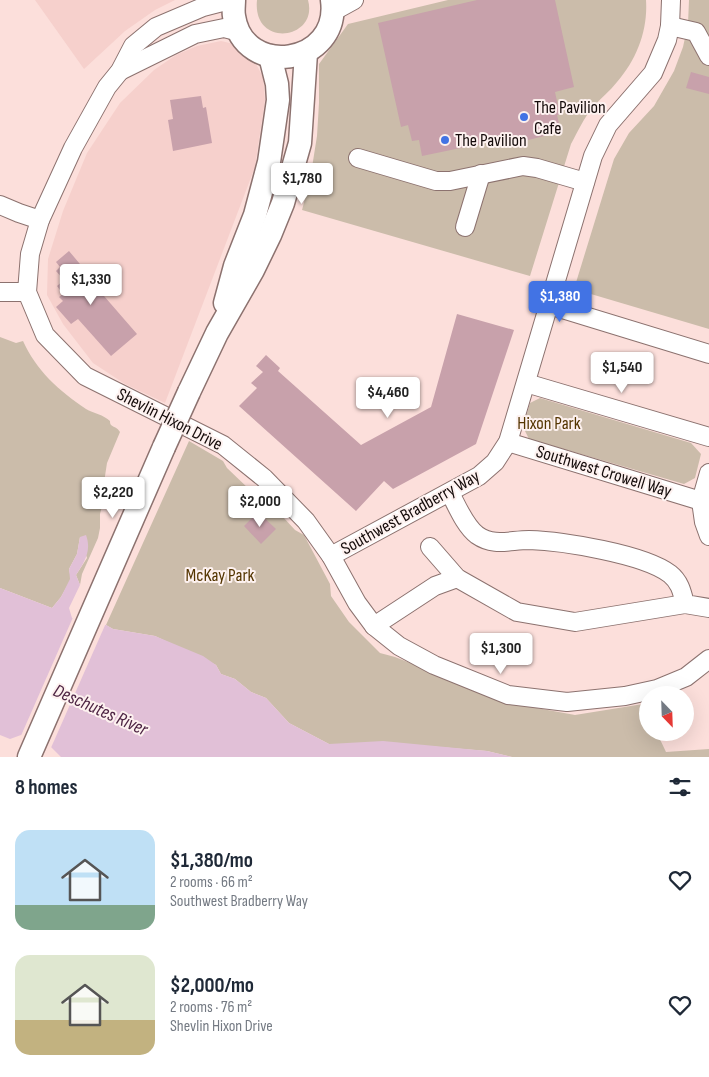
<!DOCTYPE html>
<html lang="en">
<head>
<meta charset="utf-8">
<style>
  body { margin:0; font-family:"Sofia Sans Condensed",sans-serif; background:#f6f6f7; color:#1f2937; height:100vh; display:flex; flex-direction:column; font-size:19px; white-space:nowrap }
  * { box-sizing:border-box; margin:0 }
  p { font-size:16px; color:#747a83 }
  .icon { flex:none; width:28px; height:28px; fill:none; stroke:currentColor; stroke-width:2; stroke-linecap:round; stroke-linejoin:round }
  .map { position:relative; height:757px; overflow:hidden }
  .sheet { display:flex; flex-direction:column; background:#fff; flex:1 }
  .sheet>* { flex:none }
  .needle { width:32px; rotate:157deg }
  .fabs { position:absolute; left:639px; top:686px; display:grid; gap:10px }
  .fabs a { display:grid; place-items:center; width:55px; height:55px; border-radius:50%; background:#fff; box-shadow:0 5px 20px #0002; font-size:25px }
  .price { position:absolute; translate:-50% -42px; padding:0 11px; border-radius:5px; background:#fff; color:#222; font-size:16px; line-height:32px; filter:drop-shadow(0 1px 2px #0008) }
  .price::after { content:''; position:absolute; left:50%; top:30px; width:15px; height:11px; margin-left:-8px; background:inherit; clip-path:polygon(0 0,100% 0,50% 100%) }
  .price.current { background:#4273e4; color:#fff }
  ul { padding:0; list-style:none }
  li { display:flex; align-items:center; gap:15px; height:125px; padding:0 15px }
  li span { display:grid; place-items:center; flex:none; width:140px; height:100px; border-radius:15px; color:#555 }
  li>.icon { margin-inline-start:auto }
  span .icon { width:60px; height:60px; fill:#fffc; stroke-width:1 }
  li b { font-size:21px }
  h2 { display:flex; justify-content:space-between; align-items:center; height:60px; padding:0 15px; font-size:21px }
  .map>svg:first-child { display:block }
  .built { fill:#f6d0cc }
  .green { fill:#cbbcaa }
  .water { fill:#e1c0d7 }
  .pier { fill:#fcdfdb }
  .building { fill:#c8a1ab }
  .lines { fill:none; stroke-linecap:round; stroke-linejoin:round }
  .minor-casing { stroke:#8c726f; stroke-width:20 }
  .major-casing { stroke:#8c726f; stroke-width:25 }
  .minor { stroke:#fff; stroke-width:18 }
  .major { stroke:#fff; stroke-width:22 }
  .major-bridge-casing { stroke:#8c726f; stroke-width:25; stroke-linecap:butt }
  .major-bridge { stroke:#fff; stroke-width:22 }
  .poi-dot { fill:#4273e4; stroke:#fdf1ef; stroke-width:2 }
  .labels { text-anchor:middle; stroke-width:4; stroke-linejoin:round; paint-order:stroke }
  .poi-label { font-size:18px; fill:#140b0a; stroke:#fdf1ef; text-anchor:start }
  .street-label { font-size:18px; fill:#140b0a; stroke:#fdf1ef }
  .park-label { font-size:18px; fill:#543500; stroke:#fdf1ef }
  .water-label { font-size:19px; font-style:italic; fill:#4e2544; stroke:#fdf1ef }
</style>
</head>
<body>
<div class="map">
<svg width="709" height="757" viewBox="0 0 709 757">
  <rect width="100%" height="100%" fill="#fcdfdb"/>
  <g class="built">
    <path d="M35,0h140l-20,10 -30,21 -41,38z"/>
    <path d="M221,41l13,3 21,18 8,15 2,23 -10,67 -90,236 -40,-19 -32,-21 -30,-39 -16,-29 1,-36 15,-48 24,-58 33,-50 34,-33 22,-15 21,-9z"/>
  </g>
  <g class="green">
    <path d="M257,0h51c11,40 -56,49 -51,0z"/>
    <path d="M448,0h198c2,30 -9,59 -29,82 -7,9 -16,16 -24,25 -9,11 -15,24 -22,37l-41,132 -228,-66 8,-30 7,-44 2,-33v-39l29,-40z"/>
    <path d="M689,0h20v329l-135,-40 40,-130 15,-26 25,-27 20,-35 9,-24 5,-23z"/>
    <path d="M0,337l16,6 7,-2c13,29 36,50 63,68 7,4 18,6 24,12 0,1 0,3 1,4 4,3 6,2 9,7l-13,31 -2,13 -1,23 -4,15v14l-2,10 -16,36 -2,11 -4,-10 11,-17 -7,-21 -3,17 -8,15 2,10 -10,18 -9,11 -52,-20z"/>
    <path d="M540,398l151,45 10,11 -6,24 -11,6 -155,-45 -6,-12 7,-24z"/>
    <path d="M189,441l34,20 4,7 50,48 6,1 12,13 9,5 26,49 1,12 18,26 31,31 15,4 120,47 60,11 68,-11 4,10 1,18 9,1 9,19 43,-3v8h-197l-25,-6 -60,-5 -98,-2 -40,-21 -23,-25 -15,-6 -16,-13 -14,-5 -5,-9 -61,-29 -42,-7 -7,-4z"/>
  </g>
  <path class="water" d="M86,535c6,16 -2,28 -10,40l4,10 -11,23 3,10 34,7 7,4 42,7 48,20 13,9 5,9 14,5 16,13 15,6 23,25 40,21 54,-3 104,10 25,6h-451l-10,-10 -30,-12 -11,4 -10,-4v-147l52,20 9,-11 9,-18 -1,-10 8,-15 3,-17z"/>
  <path class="pier" d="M74,615l32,8 -56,127 -30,-12z"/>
  <g class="building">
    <path d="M477,0h78l19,87 -19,5 5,23h-3l4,17 -41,10 -1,-6 -97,20 -3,-16 -7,1 -4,-16 -7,2 -23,-104z"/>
    <path d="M691,72l18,5v17l-23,-6z"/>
    <path d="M201,96l2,12 3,-1 6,36 -39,8 -5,-31 5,-1 -3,-19z"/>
    <path d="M69,251l37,44 -2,1 33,38 -26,22 -33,-37 -7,5 -15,-17 7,-6 -4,-4 4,-3 -6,-8 7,-6 -8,-9 4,-4 -4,-5z"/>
    <path d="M457,314l57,16 -38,114 -83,45 -9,-8 -28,30 -117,-105 18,-18 -6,-5 12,-11 -7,-6 10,-11 14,13 -2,3 83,74 70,-38z"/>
    <path d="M258,512l18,17 -15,15 -17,-18z"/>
  </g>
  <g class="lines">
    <defs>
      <g id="minor">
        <path d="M230,0l-27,7 -47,20 -23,19 -13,25 -13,16 -34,61 -33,72 -10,34 -3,38 18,43 40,41 138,69 41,33 42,43 25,35 26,47 17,23 25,20 35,19 74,30 59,7 58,-6 32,-7 29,-12 23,-18"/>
        <path d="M334,11l20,-11"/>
        <path d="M670,26l26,6 13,24"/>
        <path d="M120,71l75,-37 29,-6 16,4"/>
        <path d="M358,158l78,23h14l73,-15 14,2 48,14"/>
        <path d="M0,205l19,8 21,7"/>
        <path d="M465,227l16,-53"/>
        <path d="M0,292h27"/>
        <path d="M549,305l160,49"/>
        <path d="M526,383l183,54"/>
        <path d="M508,442l193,59"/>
        <path d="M709,473l-8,28 3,21 5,14"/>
        <path d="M450,493c7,13 15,33 27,42 17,12 33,5 52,5 33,1 115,14 141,34 10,8 12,18 15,30l24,4"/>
        <path d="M430,547l27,31 60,34 58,10 110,-18"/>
        <path d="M331,556l148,-80 16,-14 13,-20 85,-286 15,-31 45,-52 14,-33 3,-14 1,-26"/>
        <path d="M374,626l61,-40 22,-8"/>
      </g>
      <g id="major">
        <path d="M234,0c0,5 -1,11 0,16 9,63 107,50 98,-16"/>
        <path d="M225,303l10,-37 20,-51 14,-53 9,-62 -1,-16 -7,-28"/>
        <path d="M189,392l28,-59 36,-63 17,-35 13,-32 17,-60 6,-90"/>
        <path d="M29,757l135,-310"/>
      </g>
    </defs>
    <use href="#minor" class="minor-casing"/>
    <use href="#major" class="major-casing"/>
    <use href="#minor" class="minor"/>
    <use href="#major" class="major"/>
    <defs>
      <path id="major-bridge" d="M164,447l25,-55"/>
    </defs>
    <use href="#major-bridge" class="major-bridge-casing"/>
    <use href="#major-bridge" class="major-bridge"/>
  </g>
  <g class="poi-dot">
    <circle cx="524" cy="117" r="5"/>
    <circle cx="445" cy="140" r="5"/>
  </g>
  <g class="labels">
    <g class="poi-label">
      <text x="534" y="113">The Pavilion<tspan x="534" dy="21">Cafe</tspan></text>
      <text x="455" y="146">The Pavilion</text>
    </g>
    <g class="street-label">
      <text transform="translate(170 419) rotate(27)" y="6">Shevlin Hixon Drive</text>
      <text transform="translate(604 471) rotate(17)" y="6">Southwest Crowell Way</text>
      <text transform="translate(410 512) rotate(-29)" y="6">Southwest Bradberry Way</text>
    </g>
    <g class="park-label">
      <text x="549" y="429">Hixon Park</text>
      <text x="220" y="581">McKay Park</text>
    </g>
    <g class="water-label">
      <text transform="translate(101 709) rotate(24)" y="7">Deschutes River</text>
    </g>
  </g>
</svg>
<div class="fabs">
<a><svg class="needle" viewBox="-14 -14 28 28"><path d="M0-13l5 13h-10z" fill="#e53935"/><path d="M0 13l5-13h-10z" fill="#747a83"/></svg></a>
</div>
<b class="price" style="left:302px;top:205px">$1,780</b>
<b class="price" style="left:91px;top:306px">$1,330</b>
<b class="price current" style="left:560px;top:323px">$1,380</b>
<b class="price" style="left:622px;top:394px">$1,540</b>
<b class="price" style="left:388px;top:419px">$4,460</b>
<b class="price" style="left:113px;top:519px">$2,220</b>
<b class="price" style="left:260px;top:528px">$2,000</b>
<b class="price" style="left:501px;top:675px">$1,300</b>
</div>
<section class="sheet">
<h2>8 homes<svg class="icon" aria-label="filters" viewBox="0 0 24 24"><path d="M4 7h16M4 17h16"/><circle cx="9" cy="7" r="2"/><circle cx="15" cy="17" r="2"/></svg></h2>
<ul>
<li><span style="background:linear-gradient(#bfe0f5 75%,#7fa58c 0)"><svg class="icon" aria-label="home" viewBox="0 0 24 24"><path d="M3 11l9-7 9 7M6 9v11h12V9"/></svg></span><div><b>$1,380/mo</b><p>2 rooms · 66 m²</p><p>Southwest Bradberry Way</p></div><svg class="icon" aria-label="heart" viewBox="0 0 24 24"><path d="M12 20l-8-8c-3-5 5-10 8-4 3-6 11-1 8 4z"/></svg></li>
<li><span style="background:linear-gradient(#dfe7d0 65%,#c2b280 0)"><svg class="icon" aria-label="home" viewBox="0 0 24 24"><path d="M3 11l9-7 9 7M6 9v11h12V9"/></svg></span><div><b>$2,000/mo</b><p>2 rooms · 76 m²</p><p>Shevlin Hixon Drive</p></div><svg class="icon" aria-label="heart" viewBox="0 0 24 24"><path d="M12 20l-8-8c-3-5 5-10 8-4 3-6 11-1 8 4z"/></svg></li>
</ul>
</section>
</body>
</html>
